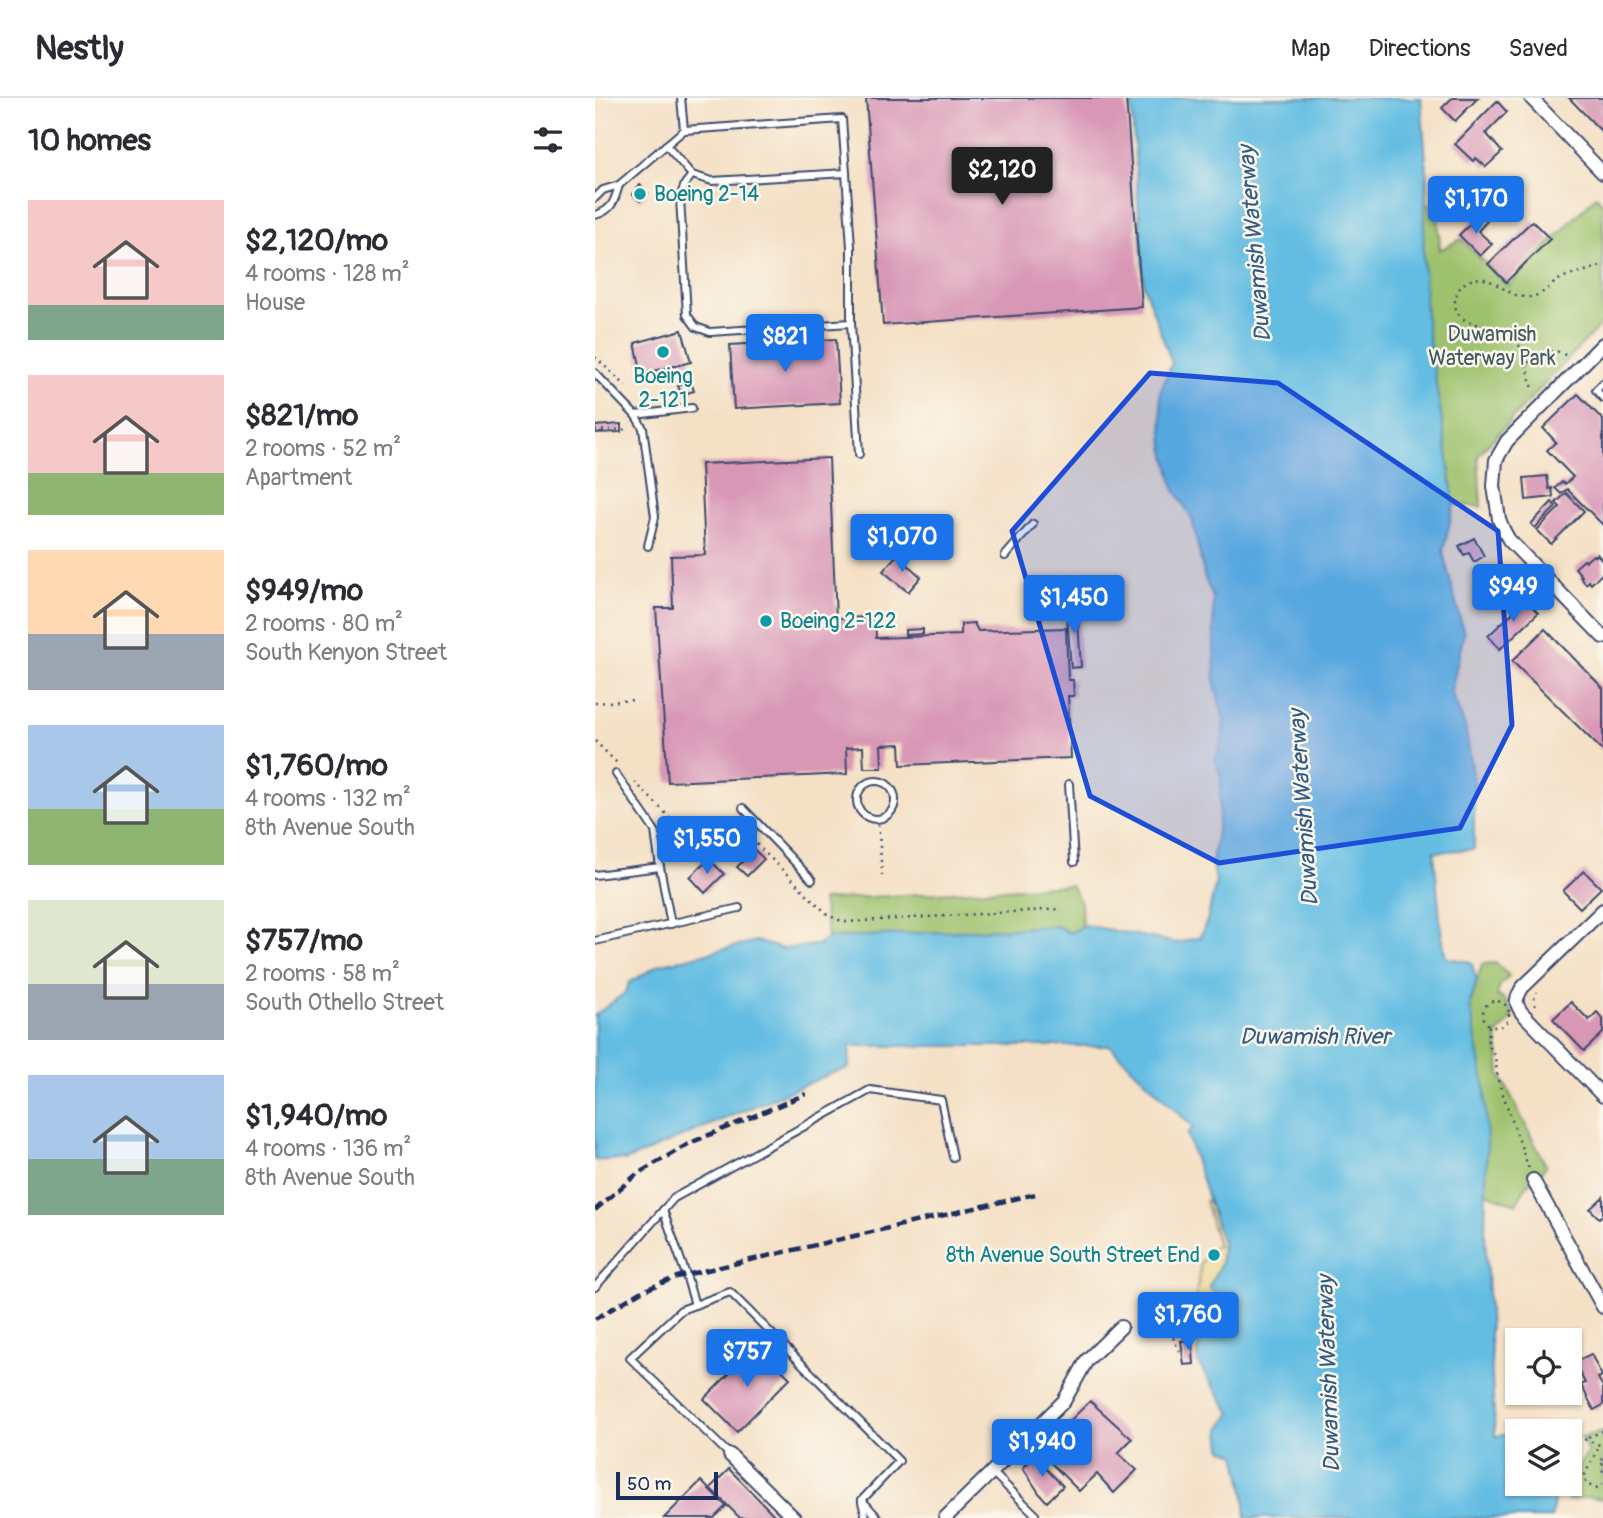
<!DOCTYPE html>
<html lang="en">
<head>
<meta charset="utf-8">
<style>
  body { margin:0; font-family:Pangolin,sans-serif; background:#f2f2f3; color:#2b2b33; height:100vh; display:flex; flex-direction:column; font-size:26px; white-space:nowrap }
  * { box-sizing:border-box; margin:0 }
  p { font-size:23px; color:#7c7c81 }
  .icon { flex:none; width:38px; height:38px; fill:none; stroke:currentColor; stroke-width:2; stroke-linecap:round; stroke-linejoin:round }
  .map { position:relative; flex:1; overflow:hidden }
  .side { display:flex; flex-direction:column; background:#fff; width:595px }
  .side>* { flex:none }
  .fabs { position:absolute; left:910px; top:1230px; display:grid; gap:14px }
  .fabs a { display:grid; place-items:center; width:77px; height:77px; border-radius:0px; background:#fff; box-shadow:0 2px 5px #0004; font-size:35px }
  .scale { position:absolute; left:21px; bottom:18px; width:102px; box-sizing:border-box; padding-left:7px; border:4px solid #1b2f5e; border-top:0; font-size:19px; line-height:24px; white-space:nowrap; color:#1b2f5e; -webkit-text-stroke:5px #fbf7ec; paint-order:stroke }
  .price { position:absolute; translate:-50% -60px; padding:0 16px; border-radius:7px; background:#1a73e8; color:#fff; font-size:23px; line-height:46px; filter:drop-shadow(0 2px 4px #0008) }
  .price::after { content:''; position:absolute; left:50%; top:42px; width:21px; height:16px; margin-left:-10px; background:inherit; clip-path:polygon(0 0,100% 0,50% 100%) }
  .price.selected { background:#222; color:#fff }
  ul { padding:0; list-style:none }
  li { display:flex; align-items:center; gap:21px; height:175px; padding:0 28px }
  li span { display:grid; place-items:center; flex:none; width:196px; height:140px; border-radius:0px; color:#555 }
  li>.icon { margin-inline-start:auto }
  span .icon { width:84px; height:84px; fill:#fffc; stroke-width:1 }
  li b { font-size:30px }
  h2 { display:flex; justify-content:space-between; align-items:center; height:84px; padding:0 28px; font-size:30px }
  header { display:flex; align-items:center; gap:42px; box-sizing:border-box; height:98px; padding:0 35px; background:#fff; border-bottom:2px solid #e1e1e2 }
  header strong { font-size:33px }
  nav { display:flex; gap:38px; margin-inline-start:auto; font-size:24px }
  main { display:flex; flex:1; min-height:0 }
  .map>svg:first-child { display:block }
  .green { fill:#9dc16c; stroke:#5c7865; stroke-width:2 }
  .sand { fill:#eeda9e; stroke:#84847e; stroke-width:2 }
  .water { fill:#64bde2; stroke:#4076a0; stroke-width:2 }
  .building { fill:#d897b5 }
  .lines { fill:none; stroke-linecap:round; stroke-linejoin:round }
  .service-casing { stroke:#3c4a6d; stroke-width:10 }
  .minor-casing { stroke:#3c4a6d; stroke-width:16 }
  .path { stroke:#3c4a6d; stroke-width:2.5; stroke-dasharray:2 5; stroke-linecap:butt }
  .service { stroke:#fff; stroke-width:6 }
  .minor { stroke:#fff; stroke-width:12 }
  .rail { stroke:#1b2f5e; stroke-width:4.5; stroke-dasharray:10 5; stroke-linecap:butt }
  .marked { fill:#1d4ed8; fill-opacity:0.2; stroke:#1d4ed8; stroke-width:5; stroke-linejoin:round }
  .culture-dot { fill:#0f9aa8; stroke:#fbf7ec; stroke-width:2.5 }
  .labels { text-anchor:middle; stroke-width:5; stroke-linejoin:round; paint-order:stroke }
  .culture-label { font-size:21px; fill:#0d838f; stroke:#fbf7ec; text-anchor:start }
  .park-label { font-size:21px; fill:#425b62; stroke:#fbf7ec }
  .water-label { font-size:23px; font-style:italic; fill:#315a86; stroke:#fbf7ec }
</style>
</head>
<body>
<header>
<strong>Nestly</strong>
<nav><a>Map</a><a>Directions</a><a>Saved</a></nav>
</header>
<main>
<section class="side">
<h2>10 homes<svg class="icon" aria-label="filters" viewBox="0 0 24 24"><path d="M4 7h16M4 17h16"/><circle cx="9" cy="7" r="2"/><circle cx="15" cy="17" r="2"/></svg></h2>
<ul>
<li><span style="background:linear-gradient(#f6c9c9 75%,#7fa58c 0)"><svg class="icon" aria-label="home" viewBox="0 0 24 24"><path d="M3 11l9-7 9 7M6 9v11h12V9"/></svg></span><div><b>$2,120/mo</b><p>4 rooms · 128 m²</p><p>House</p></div></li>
<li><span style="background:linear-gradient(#f6c9c9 70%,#8fb573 0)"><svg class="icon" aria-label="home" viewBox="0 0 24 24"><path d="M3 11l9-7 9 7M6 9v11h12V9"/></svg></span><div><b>$821/mo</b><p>2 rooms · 52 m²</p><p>Apartment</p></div></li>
<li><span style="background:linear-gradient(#ffd9b3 60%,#9aa5b1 0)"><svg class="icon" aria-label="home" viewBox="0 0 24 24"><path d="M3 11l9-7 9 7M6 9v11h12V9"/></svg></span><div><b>$949/mo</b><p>2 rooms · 80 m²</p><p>South Kenyon Street</p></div></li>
<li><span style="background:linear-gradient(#a9c7e8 60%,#8fb573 0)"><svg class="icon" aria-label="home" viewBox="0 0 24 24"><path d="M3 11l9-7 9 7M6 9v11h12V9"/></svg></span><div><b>$1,760/mo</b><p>4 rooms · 132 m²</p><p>8th Avenue South</p></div></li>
<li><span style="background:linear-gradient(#dfe7d0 60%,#9aa5b1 0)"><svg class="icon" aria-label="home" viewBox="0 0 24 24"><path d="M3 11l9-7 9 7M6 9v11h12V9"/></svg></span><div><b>$757/mo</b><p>2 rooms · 58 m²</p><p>South Othello Street</p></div></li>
<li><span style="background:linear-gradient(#a9c7e8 60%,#7fa58c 0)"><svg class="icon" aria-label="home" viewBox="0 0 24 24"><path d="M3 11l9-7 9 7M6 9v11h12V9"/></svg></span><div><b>$1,940/mo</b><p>4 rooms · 136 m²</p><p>8th Avenue South</p></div></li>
</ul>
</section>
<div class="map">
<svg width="1008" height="1420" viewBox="0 0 1008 1420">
  <rect width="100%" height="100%" fill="#fbf7ec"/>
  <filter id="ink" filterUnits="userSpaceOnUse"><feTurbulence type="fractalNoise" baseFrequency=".0143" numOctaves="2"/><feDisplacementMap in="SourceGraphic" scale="14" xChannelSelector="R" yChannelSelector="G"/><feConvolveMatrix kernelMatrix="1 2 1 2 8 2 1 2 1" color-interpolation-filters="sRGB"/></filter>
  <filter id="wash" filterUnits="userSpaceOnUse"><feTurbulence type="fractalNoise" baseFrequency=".00686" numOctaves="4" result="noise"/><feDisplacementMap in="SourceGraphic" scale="28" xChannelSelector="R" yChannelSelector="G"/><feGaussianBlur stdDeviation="1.57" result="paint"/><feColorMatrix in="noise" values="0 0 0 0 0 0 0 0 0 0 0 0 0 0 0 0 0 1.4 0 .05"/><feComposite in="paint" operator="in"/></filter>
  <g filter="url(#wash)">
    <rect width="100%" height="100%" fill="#f4e0c5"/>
    <g class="green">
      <path d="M1001,98l7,8v118l-125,133 3,52 -27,-3c-7,-60 -20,-120 -28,-180 -5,-41 -2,-83 -1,-124l13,13 2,37 21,-11 47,47z"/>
      <path d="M476,787l10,18 1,24 -12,6 -13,-7 -229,12 -6,-38z"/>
      <path d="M901,865l13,13 -9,9 -3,11c10,3 13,12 16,21l-16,18 3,39 46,92 -8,11 -10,6 -12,21 -30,-11 -1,-103 -15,-85 12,-41z"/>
      <path d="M1008,1334v67l-12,-2 -23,3 -1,-16h3v-7l18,-24 -7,-16z"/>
    </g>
    <path class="sand" d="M613,1102l14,42 -1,21 -12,24 10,12 -21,41 -10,2 -1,-16 8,-22 6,-42 12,-15 5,-1 -13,-45z"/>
    <path class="water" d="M536,0h290l6,75 -4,81 3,68 21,130 7,52 -11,48 21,81 -13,59 14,34 9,53v70l-40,3 7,79 5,27 25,4 6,18 -7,25 15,83 2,54 -2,91 10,203 22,-2v50h40l-6,34h-305l-2,-27 -8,-37 -14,-5 -2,-20 11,-16 -33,-50v-23l21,-41 -10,-12 12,-24 1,-21 -35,-108 6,-7 -83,-81h-260l-1,22 -19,6 -205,87c-9,-3 -20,0 -30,-1v-145l31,-23 3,-9 30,-18 97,-24 26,8 34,-4 12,-7 229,-12 13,7 15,-8 92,18 23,-6 7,-16 9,-40 -4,-18 7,-47 2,-39 -6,-17 8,-22 1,-18 -9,-35 -2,-87 -8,-19 -13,-60 -18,-31 -10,-41 -4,-55 12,-29 -28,-76z"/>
    <g id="blocks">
      <g class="building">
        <path d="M271,0h260l16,209 -259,18z"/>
        <path d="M857,0h26l-23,23 -13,-13z"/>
        <path d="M974,0h34v35z"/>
        <path d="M902,3l10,11 -21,21 16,19 -16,15 -10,-9 -3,3 -18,-17z"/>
        <path d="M45,87l8,8 -8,8 -8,-7z"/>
        <path d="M885,116l7,7 -9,10 14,13 -12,12 -21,-21z"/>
        <path d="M937,123l18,18 -44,43 -18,-18z"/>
        <path d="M87,232l9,32 -49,12 -7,-31z"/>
        <path d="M241,241l4,64 -106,6 -4,-64z"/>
        <path d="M96,284l3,9 -7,2 -7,-2 -2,-5z"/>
        <path d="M983,296l25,26v105l-36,-36 -6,5 -6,-6 7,-6 3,2 8,-7 -26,-27 9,-8 -13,-14z"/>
        <path d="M26,326v8l-26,1v-7z"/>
        <path d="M234,360l7,160 39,-1 1,21 85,-3v-11l13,-1 4,8 88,-3 2,52h5l1,16h-6l3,62 -170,7 -1,-21 -19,1 1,23h-18l-1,-21 -17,1 1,26 -179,8 -12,-174h17l-2,-52 34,-1 -4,-91z"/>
        <path d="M952,378l2,13 3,-1 1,9 -27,3 -2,-22z"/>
        <path d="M971,395l18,18 -33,33 -14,-14 23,-23 -4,-4z"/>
        <path d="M957,404l4,5 -21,21 -4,-4z"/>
        <path d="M879,440l10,18 -10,6 -5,-9 -5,2 -5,-9z"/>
        <path d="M1002,456l6,7v12l-12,11 -2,-3 -3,3 -6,-7 2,-1 -7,-8 9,-8 2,1 7,-6 2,2z"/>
        <path d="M302,457l24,22 -13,15 -25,-21z"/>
        <path d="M931,502l12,13 -38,36 -12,-13z"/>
        <path d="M475,503l7,5 4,61 -10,1 -5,-63z"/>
        <path d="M328,531v5l-18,1v-5z"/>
        <path d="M950,531l58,59v63l-91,-90z"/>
        <path d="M142,732l7,8 -19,17 -7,-7z"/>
        <path d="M153,746l16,15 -17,17 -10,-9 7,-7 -6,-6z"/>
        <path d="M114,761l15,15 -19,19 -15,-16z"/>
        <path d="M989,773l17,17 -21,20 -17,-17z"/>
        <path d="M976,904l18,18 8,-8 6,7v14l-19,18 -31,-32z"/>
        <path d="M1008,1099v18l-4,3 -9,-9z"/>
        <path d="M597,1242l2,24 -10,1 -3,-24z"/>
        <path d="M162,1248l33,32 -53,54 -33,-33z"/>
        <path d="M996,1256l11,22 -4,2 5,9v18l-9,5 -13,-25 4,-2 -11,-21z"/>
        <path d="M495,1303l42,38 -14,14 19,17 -23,23 -17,-19 -18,17 -40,-40z"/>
        <path d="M439,1358l29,30 -16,16 -8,-9 -16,-25z"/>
        <path d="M134,1371l48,49h-37l-30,-30z"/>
        <path d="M106,1383l25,25 -12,12h-50z"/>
      </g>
    </g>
  </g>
  <g filter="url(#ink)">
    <use href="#blocks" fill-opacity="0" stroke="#3c4a6d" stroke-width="2"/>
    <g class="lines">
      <defs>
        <g id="service">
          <path d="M86,0l3,32"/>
          <path d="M71,47l26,30 20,6 134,-8 5,74v76l8,131"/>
          <path d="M97,77l-7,9 -5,14 7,117 9,12 14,5 141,-9"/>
          <path d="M24,87l65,-55 158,-11 4,54"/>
          <path d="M0,100l8,-8 16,-5c-4,15 -7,26 -24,30"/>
          <path d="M0,275l40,42 8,13 12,89 -7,29"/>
          <path d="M1008,285l-7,7 7,8"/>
          <path d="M40,317l57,-7"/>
          <path d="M410,458l28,-32"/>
          <circle cx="281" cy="702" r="19"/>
          <path d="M474,686l5,78"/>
          <path d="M148,710l69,72"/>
          <path d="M65,769l11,57"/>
          <path d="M0,777l65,-8 -5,-36 -39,-57"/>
          <path d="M0,843l144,-33"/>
          <path d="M68,1112l23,65 9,30"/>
          <path d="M0,1189l79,-89 196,-108 71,10 12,57"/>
          <path d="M135,1357l-100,-97 51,-48 49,-18 169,169 -37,39"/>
          <path d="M397,1374l43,42"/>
          <path d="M267,1402l16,18"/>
          <path d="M267,1404l4,16"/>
        </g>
        <g id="minor">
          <path d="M936,0l72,75"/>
          <path d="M1008,246l-96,97 -11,19 -2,26 5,33 4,10 6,11 94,97"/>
          <path d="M1008,812l-81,78c-6,11 -8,14 0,25l81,83"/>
          <path d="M938,1082l70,127"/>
          <path d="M135,1357l64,63"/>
          <path d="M350,1420l119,-117 23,-41 34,-33"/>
        </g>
      </defs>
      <use href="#service" class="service-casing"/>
      <use href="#minor" class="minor-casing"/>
      <g class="path">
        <path d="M928,253c5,12 5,30 12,40"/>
        <path d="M937,256c-13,-5 -19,-17 -30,-23 -12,-6 -26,-5 -37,-11 -18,-11 -10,-37 9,-41 21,-5 36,24 61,17 10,-3 17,-13 27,-18 13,-6 28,-7 41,-13"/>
        <path d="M0,259l31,29"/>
        <path d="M933,265l4,-9c15,0 25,-8 36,4"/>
        <path d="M0,333l32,-2"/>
        <path d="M0,605l39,-3"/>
        <path d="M0,643l23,23"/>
        <path d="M40,684l38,39 61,1 93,92 9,5 10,3 215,-13"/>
        <path d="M283,720l4,57"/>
        <circle cx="901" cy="916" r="13"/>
        <path d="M940,908l-1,-7 3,-7"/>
        <path d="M894,928l-1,17 7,14 3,23 31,89"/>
        <path d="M562,1202l11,13 6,28 7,12"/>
        <path d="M578,1230l14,-2"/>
        <path d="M1008,1333l-19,8 16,6 -15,29 1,10 10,4 7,-4"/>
        <path d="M1008,1362l-1,-2 1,17"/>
      </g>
      <use href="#service" class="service"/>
      <use href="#minor" class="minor"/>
      <g class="rail">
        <path d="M0,1112l42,-36 53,-31 116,-49"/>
        <path d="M0,1221l45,-27 37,-15 363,-84"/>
      </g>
    </g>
  </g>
  <path class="marked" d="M555,275l128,10 220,148 14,194 -52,103 -241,35 -129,-67 -78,-265z"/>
  <g class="culture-dot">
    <circle cx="45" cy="96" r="7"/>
    <circle cx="68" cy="254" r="7"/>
    <circle cx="171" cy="523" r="7"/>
    <circle cx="619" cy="1157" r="7"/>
  </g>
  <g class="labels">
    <g class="culture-label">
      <text x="59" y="103">Boeing 2-14</text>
      <text x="68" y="285" text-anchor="middle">Boeing<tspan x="68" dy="24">2-121</tspan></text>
      <text x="185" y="530">Boeing 2-122</text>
      <text x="605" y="1164" text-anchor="end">8th Avenue South Street End</text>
    </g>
    <g class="park-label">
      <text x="897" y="243">Duwamish<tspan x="897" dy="24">Waterway Park</tspan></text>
    </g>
    <g class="water-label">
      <text transform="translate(659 146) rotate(-95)" y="8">Duwamish Waterway</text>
      <text transform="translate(708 710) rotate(-94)" y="8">Duwamish Waterway</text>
      <text x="720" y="946">Duwamish River</text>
      <text transform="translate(733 1276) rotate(-92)" y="8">Duwamish Waterway</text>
    </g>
  </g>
</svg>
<div class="fabs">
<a><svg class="icon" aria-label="locate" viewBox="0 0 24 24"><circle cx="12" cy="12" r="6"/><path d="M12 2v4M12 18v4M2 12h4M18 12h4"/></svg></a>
<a><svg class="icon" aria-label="layers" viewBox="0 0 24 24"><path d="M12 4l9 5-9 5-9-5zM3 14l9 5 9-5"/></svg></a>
</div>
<div class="scale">50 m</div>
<b class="price selected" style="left:407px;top:109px">$2,120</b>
<b class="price" style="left:881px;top:138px">$1,170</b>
<b class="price" style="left:190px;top:276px">$821</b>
<b class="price" style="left:307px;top:476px">$1,070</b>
<b class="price" style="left:918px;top:526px">$949</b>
<b class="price" style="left:479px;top:537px">$1,450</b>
<b class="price" style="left:112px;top:778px">$1,550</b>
<b class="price" style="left:593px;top:1254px">$1,760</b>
<b class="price" style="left:152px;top:1291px">$757</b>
<b class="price" style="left:447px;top:1381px">$1,940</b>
</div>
</main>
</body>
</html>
